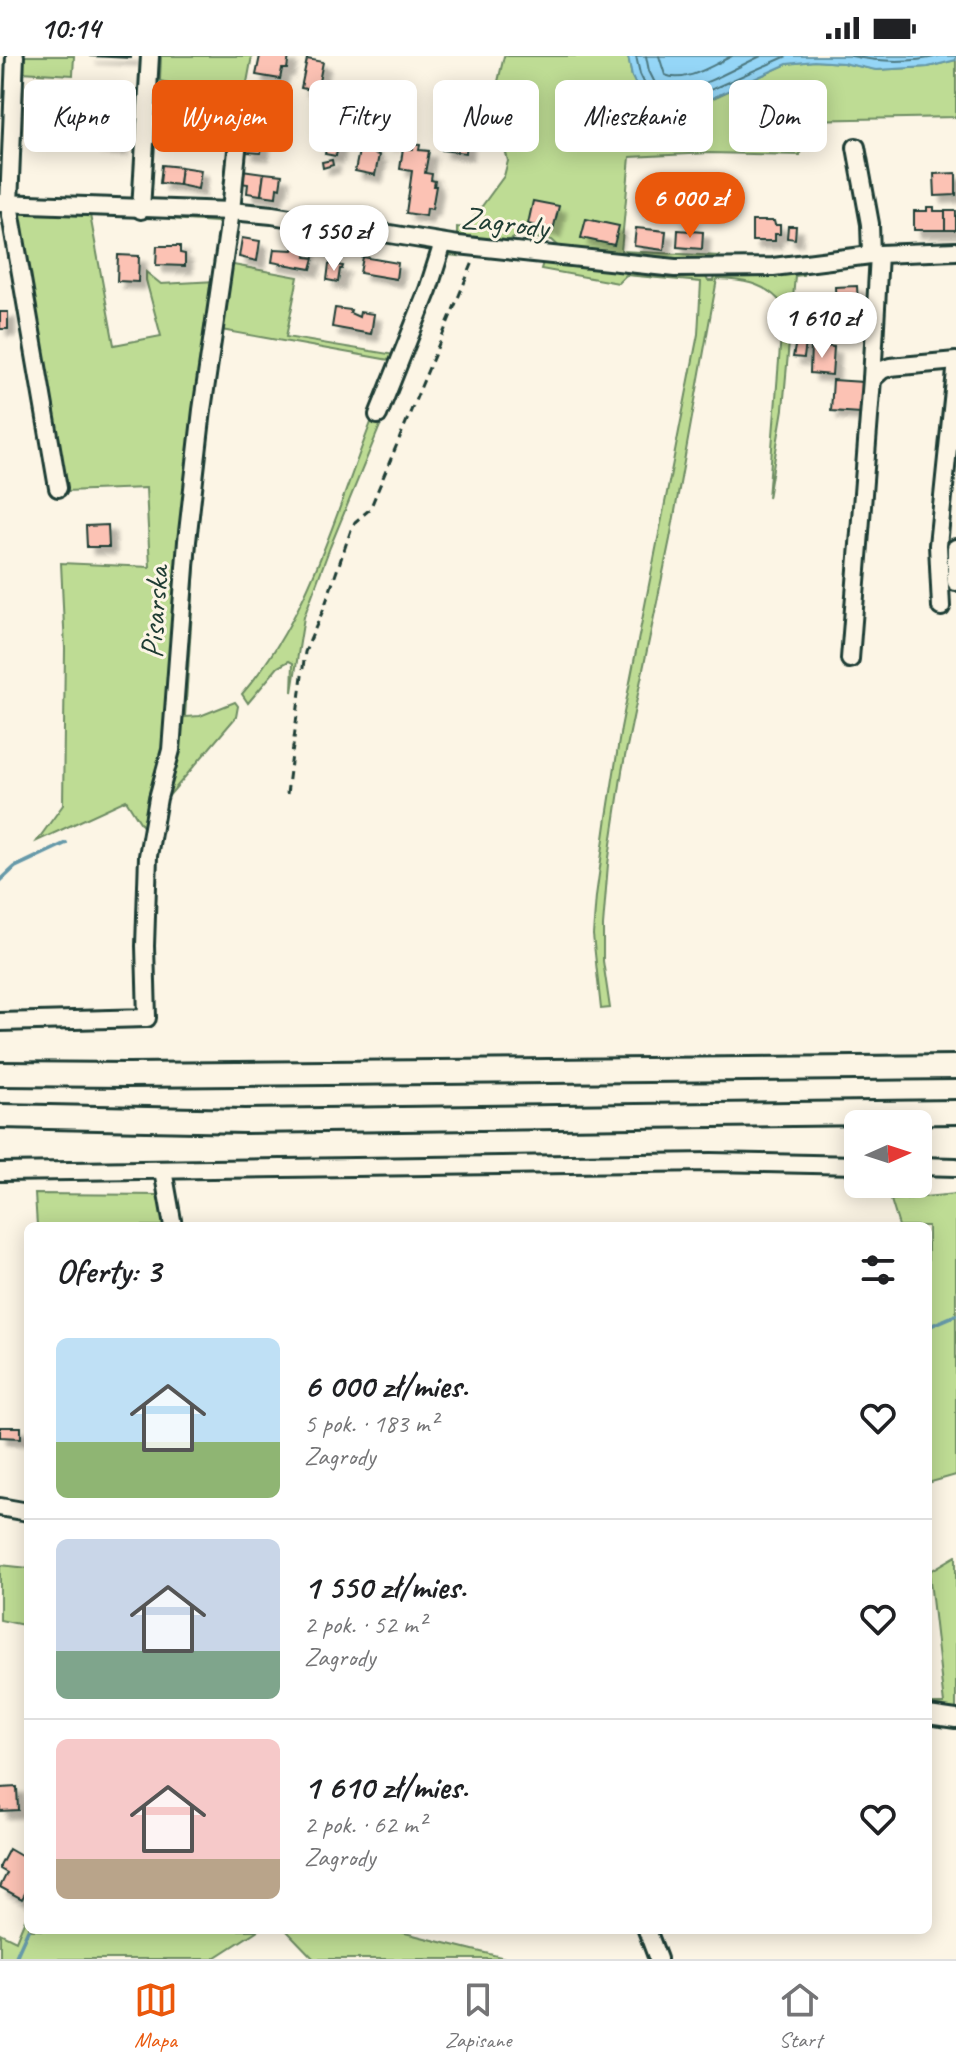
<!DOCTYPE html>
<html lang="pl">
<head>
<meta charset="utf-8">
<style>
  body { margin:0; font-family:Caveat,sans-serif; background:#f6f6f6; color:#202124; height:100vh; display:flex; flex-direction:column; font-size:30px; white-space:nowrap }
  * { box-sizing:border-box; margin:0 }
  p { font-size:26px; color:#757577 }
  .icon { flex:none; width:44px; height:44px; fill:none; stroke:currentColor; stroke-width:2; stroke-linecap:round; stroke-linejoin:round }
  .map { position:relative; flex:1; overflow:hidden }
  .drawer { position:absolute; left:24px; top:1166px; width:908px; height:712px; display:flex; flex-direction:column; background:#fff; border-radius:12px; box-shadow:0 4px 20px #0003 }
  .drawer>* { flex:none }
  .guide { position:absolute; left:24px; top:24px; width:908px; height:72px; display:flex; gap:16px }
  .needle { width:52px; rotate:87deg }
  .tools { position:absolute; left:844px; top:1054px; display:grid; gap:16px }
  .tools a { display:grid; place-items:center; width:88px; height:88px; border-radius:12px; background:#fff; box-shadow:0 4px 20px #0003; font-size:40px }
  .price { position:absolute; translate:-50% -68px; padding:0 18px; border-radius:28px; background:#fff; color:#222; font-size:26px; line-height:52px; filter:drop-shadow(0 2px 4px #0008) }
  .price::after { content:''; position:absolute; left:50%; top:48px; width:24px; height:18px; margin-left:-12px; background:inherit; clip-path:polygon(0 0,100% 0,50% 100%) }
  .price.current { background:#ea580c; color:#fff }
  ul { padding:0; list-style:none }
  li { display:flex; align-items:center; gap:24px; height:200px; padding:0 32px }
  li+li { border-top:2px solid #e0e0e0 }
  li span { display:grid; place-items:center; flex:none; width:224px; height:160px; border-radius:12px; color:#555 }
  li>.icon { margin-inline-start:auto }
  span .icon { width:96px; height:96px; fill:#fffc; stroke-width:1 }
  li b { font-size:34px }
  h2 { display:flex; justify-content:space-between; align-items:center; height:96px; padding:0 32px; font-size:34px }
  .chip { padding:0 28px; border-radius:12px; background:#fff; box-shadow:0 4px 20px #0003; font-size:28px; line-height:72px }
  .chip.current { background:#ea580c; color:#fff }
  .status { display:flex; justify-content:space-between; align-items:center; height:56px; padding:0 40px; background:#fff; direction:ltr }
  .status svg { height:22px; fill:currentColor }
  .tabs { display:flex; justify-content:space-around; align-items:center; height:112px; border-top:2px solid #e0e0e0; background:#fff; font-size:22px; color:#757577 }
  .tabs a { display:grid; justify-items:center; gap:4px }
  .tabs .current { color:#ea580c }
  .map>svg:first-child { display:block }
  .green { fill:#bedc94; stroke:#6e8c64; stroke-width:2 }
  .water { fill:#95d6f7; stroke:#6699a9; stroke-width:2 }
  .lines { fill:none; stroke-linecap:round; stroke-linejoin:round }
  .shore { stroke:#4e7a82; stroke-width:2 }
  .stream { stroke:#6699a9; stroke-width:4 }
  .building { fill:#fcc2b4; stroke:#1f3d34; stroke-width:2; filter:url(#shadow) }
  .minor-casing { stroke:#1f3d34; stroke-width:22 }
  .highway-casing { stroke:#1f3d34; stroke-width:28 }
  .path { stroke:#1f3d34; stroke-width:3; stroke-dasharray:8 6; stroke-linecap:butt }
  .minor { stroke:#fcf5e5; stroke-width:16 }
  .highway { stroke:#fcf5e5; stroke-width:22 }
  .labels { text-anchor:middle; stroke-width:6; stroke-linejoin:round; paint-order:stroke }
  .street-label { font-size:32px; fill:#1f3d34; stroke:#fcf5e5 }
</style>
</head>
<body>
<div class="status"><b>10:14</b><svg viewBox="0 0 49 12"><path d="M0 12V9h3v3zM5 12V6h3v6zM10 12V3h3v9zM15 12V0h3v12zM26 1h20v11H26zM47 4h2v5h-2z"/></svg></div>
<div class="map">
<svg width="956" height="1903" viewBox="0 0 956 1903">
  <defs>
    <filter id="shadow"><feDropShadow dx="7" dy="7" stdDeviation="2" flood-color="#0004"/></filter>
  </defs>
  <rect width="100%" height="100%" fill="#fcf5e5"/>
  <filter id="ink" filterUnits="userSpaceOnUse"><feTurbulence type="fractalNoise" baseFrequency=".0125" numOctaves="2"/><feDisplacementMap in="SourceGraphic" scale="16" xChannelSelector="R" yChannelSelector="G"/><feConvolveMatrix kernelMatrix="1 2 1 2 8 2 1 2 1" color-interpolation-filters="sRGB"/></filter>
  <g filter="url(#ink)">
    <g class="green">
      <path d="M20,0h54l-1,19 -52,-3z"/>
      <path d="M161,0h91l-6,32 -8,10 -78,-17z"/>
      <path d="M504,0h124l4,21 52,31 27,-9 76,-35 27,-3 29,2 34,7 51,-3 28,-7v57l-153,3 -3,35 -90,-2 -80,4 -9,94 98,5v5l-15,2 -139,-11 -13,-12 -34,-4 -18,9 -40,-6 -3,-4v-8l9,1 38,-52 4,-15 -15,-58z"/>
      <path d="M19,154l101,3 2,3 -32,-1 24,130 47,-9 -15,-56v-8l15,12 55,-3 5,-55 -4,-4 -47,-3v-5l50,4 3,3 -57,532 -21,77 -19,-30 -89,41 26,-36 2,-156 -4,-86 89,4 -4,-79 -81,3 -48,-278z"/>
      <path d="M242,162l-1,5 -7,-1 -6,42 70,13 -12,60 109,18v6l-174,-31 -14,99 -12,136 -10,152 15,-1 35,-14 3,4 -2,11 -75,88 28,-248 43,-337z"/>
      <path d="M453,194l5,6 -10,-1 -40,103 -78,189 -26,70 -12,75 1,-29 -4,-2 -11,6 -30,36 -6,-9c68,-78 93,-180 130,-274 23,-57 48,-112 73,-168z"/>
      <path d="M544,203l160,14 4,8h5l1,-6 88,-5 1,5 -8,1 -12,133 -15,89 13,-163 -1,-34c-18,-19 -38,-21 -63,-22l-47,260 -48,232 -14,93 -5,62v35l7,47 -9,1 -8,-74 3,-39 11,-79 14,-89 77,-394 3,-52 -75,-7 -8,8 -77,-14z"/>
      <path d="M35,1138l130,1 4,31h-132z"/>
      <path d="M956,1138v281l-28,8v-257h-29l-8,-26z"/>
      <path d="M956,1500v158l-28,-5v-5h16l-15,-132z"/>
      <path d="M0,1509l28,3v58l-28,-6z"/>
      <path d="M28,1856v18h230l-45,29h-213v-26l16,8z"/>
      <path d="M286,1874h107l116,29h-195z"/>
    </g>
    <path class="water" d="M628,0h328v4l-28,7 -52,3 -33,-7 -29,-2 -27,3 -77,35 -26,9h-19l-22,-8 -11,-23z"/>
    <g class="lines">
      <g class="shore">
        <path d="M636,0l4,18 9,19 18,7h16l25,-9 79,-35"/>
        <path d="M646,0l3,15 7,14c8,3 16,7 26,5 25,-5 55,-23 79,-34"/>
        <path d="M659,0l6,19c20,9 48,-10 67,-19"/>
        <path d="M851,0c29,6 59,7 88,0"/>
      </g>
      <g class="stream">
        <path d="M0,825l15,-14 51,-24"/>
        <path d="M928,1271l28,-12"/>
        <path d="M15,1903l13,-29"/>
      </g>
    </g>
    <g class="building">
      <path d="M89,0h42v2z"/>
      <path d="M260,0h29l-2,13h-5l-2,10 -24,-4z"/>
      <path d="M307,3l16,3 -6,29 -16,-3z"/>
      <path d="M170,49l11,2 -2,10 -10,-1z"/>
      <path d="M106,66l14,1v25l-24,-2 1,-16 9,1z"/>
      <path d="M253,67l12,2 -4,28 -14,-1 2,-23h3z"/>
      <path d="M322,67l20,4 -6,29 -11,-2 2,-10 -9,-1z"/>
      <path d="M385,72l10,2 -3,13 -9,-2z"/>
      <path d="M443,78l24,2 -1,17 -24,-3z"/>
      <path d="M414,88l6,1 -1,5 10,1 -4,22 7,1 -1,6 4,1 -1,5h2l-4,23 -5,-1 -1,8 -20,-3 6,-42 -12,-2 3,-21 10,1z"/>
      <path d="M360,90l15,3 -1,5 5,1 -4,20 -20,-4z"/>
      <path d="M332,104l1,5 -10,3 -1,-6z"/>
      <path d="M162,109l19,2 -2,18 -19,-2z"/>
      <path d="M181,111l20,3 -3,19 -19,-4z"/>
      <path d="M242,114l22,3 -3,22 -14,-2 1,-9 -7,-1z"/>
      <path d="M264,117l18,2 -2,13 -3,-1 -1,10 -15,-2z"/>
      <path d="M956,117v22l-21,1 -1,-22z"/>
      <path d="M533,145l26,5 -6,24 -25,-6z"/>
      <path d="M927,151h7v4h11v19h-31v-19h13z"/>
      <rect x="945" y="155" width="11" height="19"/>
      <path d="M586,163l33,7 -5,19 -33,-7z"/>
      <path d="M752,165h22l1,4h5v9h-5v7h-23z"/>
      <path d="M788,170h8l-1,13 -8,-1z"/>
      <path d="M636,172l30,3 -2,19 -30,-4z"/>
      <path d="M678,174l25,2 -1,17 -25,-2z"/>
      <path d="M242,182l18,3 -3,20 -18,-4z"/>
      <path d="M157,190h23v7l5,1v12l-29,-1z"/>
      <path d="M294,190l14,3 -2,8 8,1 -3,11 -39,-7 2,-13 19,1z"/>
      <path d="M118,199l21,1 -1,26 -21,-1z"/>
      <path d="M363,201l35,6 -2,16 -36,-6z"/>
      <path d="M329,208l14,2 -1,3h-2l-2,13 -11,-2z"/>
      <path d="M857,230l1,19 -22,2 -1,-20z"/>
      <path d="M863,249v9l-31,2v-10z"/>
      <path d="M335,252l16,2 -1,3 9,4 1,-5 14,2 -3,20 -39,-7z"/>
      <rect x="0" y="256" width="8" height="17"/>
      <path d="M839,263l1,11 -8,1 -1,-11z"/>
      <path d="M796,285l10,1 -2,16 -11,-1z"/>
      <path d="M811,289l23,2 -2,28 -22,-2z"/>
      <path d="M833,324l30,2 -2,31 -30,-2z"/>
      <path d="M108,469l1,22h-22l-1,-21z"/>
      <path d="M0,1371h21v11l-21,-1z"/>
      <path d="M17,1731l1,23 -18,1v-23z"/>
      <path d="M9,1793l19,11v28l-6,11 -22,-12 7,-14 -7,-4v-3z"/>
    </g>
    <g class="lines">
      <defs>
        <g id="minor">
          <path d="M15,0l-6,148 49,284"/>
          <path d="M856,91l14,77 1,31"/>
          <path d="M0,147l231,8 41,4 186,30 217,23 98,-1 106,-13 77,-3"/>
          <path d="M141,154l9,-154"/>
          <path d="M872,323l10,-9 8,-3 66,-6"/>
          <path d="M378,359l50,-125 15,-47"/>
          <path d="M956,492v34"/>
          <path d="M941,551l-3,-62 18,-174"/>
          <path d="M850,603l22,-280 7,-125"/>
          <path d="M0,966l147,-4 -2,-72 3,-90 10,-58 13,-48 16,-209 15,-131 29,-199 11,-112"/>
          <path d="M918,1110l38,1"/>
          <path d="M163,1114l10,56"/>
          <path d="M0,1116l711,-10 147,3"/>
          <path d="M0,1451l28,5"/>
          <path d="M928,1659l28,4"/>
          <path d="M647,1874l11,29"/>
        </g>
        <g id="highway">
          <path d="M0,1018l128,1 828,-8"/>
          <path d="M0,1060l245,5 711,-9"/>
        </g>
      </defs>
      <use href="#minor" class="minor-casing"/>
      <use href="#highway" class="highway-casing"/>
      <path class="path" d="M287,738l18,-142 19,-44 27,-78 4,-8 15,-13 103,-247"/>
      <use href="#minor" class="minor"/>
      <use href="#highway" class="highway"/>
    </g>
  </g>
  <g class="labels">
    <g class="street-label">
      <text transform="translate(505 166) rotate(7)" y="11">Zagrody</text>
      <text transform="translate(154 556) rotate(-86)" y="11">Pisarska</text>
    </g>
  </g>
</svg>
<div class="tools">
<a><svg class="needle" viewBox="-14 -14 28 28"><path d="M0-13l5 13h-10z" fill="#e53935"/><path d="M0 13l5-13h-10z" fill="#757577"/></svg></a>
</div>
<b class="price current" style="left:690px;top:184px">6 000 zł</b>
<b class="price" style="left:334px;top:217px">1 550 zł</b>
<b class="price" style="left:822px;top:304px">1 610 zł</b>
<div class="guide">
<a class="chip">Kupno</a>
<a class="chip current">Wynajem</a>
<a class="chip">Filtry</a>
<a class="chip">Nowe</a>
<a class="chip">Mieszkanie</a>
<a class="chip">Dom</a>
</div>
<section class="drawer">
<h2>Oferty: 3<svg class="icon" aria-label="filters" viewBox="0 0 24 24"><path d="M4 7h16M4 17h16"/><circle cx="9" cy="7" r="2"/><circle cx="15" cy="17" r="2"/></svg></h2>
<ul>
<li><span style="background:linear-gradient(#bfe0f5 65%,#8fb573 0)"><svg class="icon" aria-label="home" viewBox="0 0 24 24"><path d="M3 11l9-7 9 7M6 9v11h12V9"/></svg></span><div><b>6 000 zł/mies.</b><p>5 pok. · 183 m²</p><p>Zagrody</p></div><svg class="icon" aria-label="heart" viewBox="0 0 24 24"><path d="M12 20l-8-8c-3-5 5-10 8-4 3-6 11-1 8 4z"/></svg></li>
<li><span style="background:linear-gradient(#c9d6e8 70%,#7fa58c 0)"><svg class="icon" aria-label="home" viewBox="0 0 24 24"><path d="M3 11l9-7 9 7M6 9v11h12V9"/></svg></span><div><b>1 550 zł/mies.</b><p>2 pok. · 52 m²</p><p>Zagrody</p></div><svg class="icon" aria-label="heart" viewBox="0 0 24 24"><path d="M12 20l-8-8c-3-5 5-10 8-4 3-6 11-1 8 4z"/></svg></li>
<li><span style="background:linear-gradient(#f6c9c9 75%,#b9a48a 0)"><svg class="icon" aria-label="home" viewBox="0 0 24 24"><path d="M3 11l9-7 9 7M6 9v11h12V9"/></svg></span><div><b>1 610 zł/mies.</b><p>2 pok. · 62 m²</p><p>Zagrody</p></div><svg class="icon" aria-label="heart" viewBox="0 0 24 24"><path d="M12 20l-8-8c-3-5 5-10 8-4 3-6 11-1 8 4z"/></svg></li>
</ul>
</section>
</div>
<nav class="tabs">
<a class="current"><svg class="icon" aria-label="map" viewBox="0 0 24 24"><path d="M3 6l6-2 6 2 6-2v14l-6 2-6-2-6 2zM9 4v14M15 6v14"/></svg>Mapa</a>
<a><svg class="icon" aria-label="saved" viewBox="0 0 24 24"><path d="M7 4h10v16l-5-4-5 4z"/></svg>Zapisane</a>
<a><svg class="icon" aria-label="home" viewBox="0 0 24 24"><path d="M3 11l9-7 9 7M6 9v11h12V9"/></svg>Start</a>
</nav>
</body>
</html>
